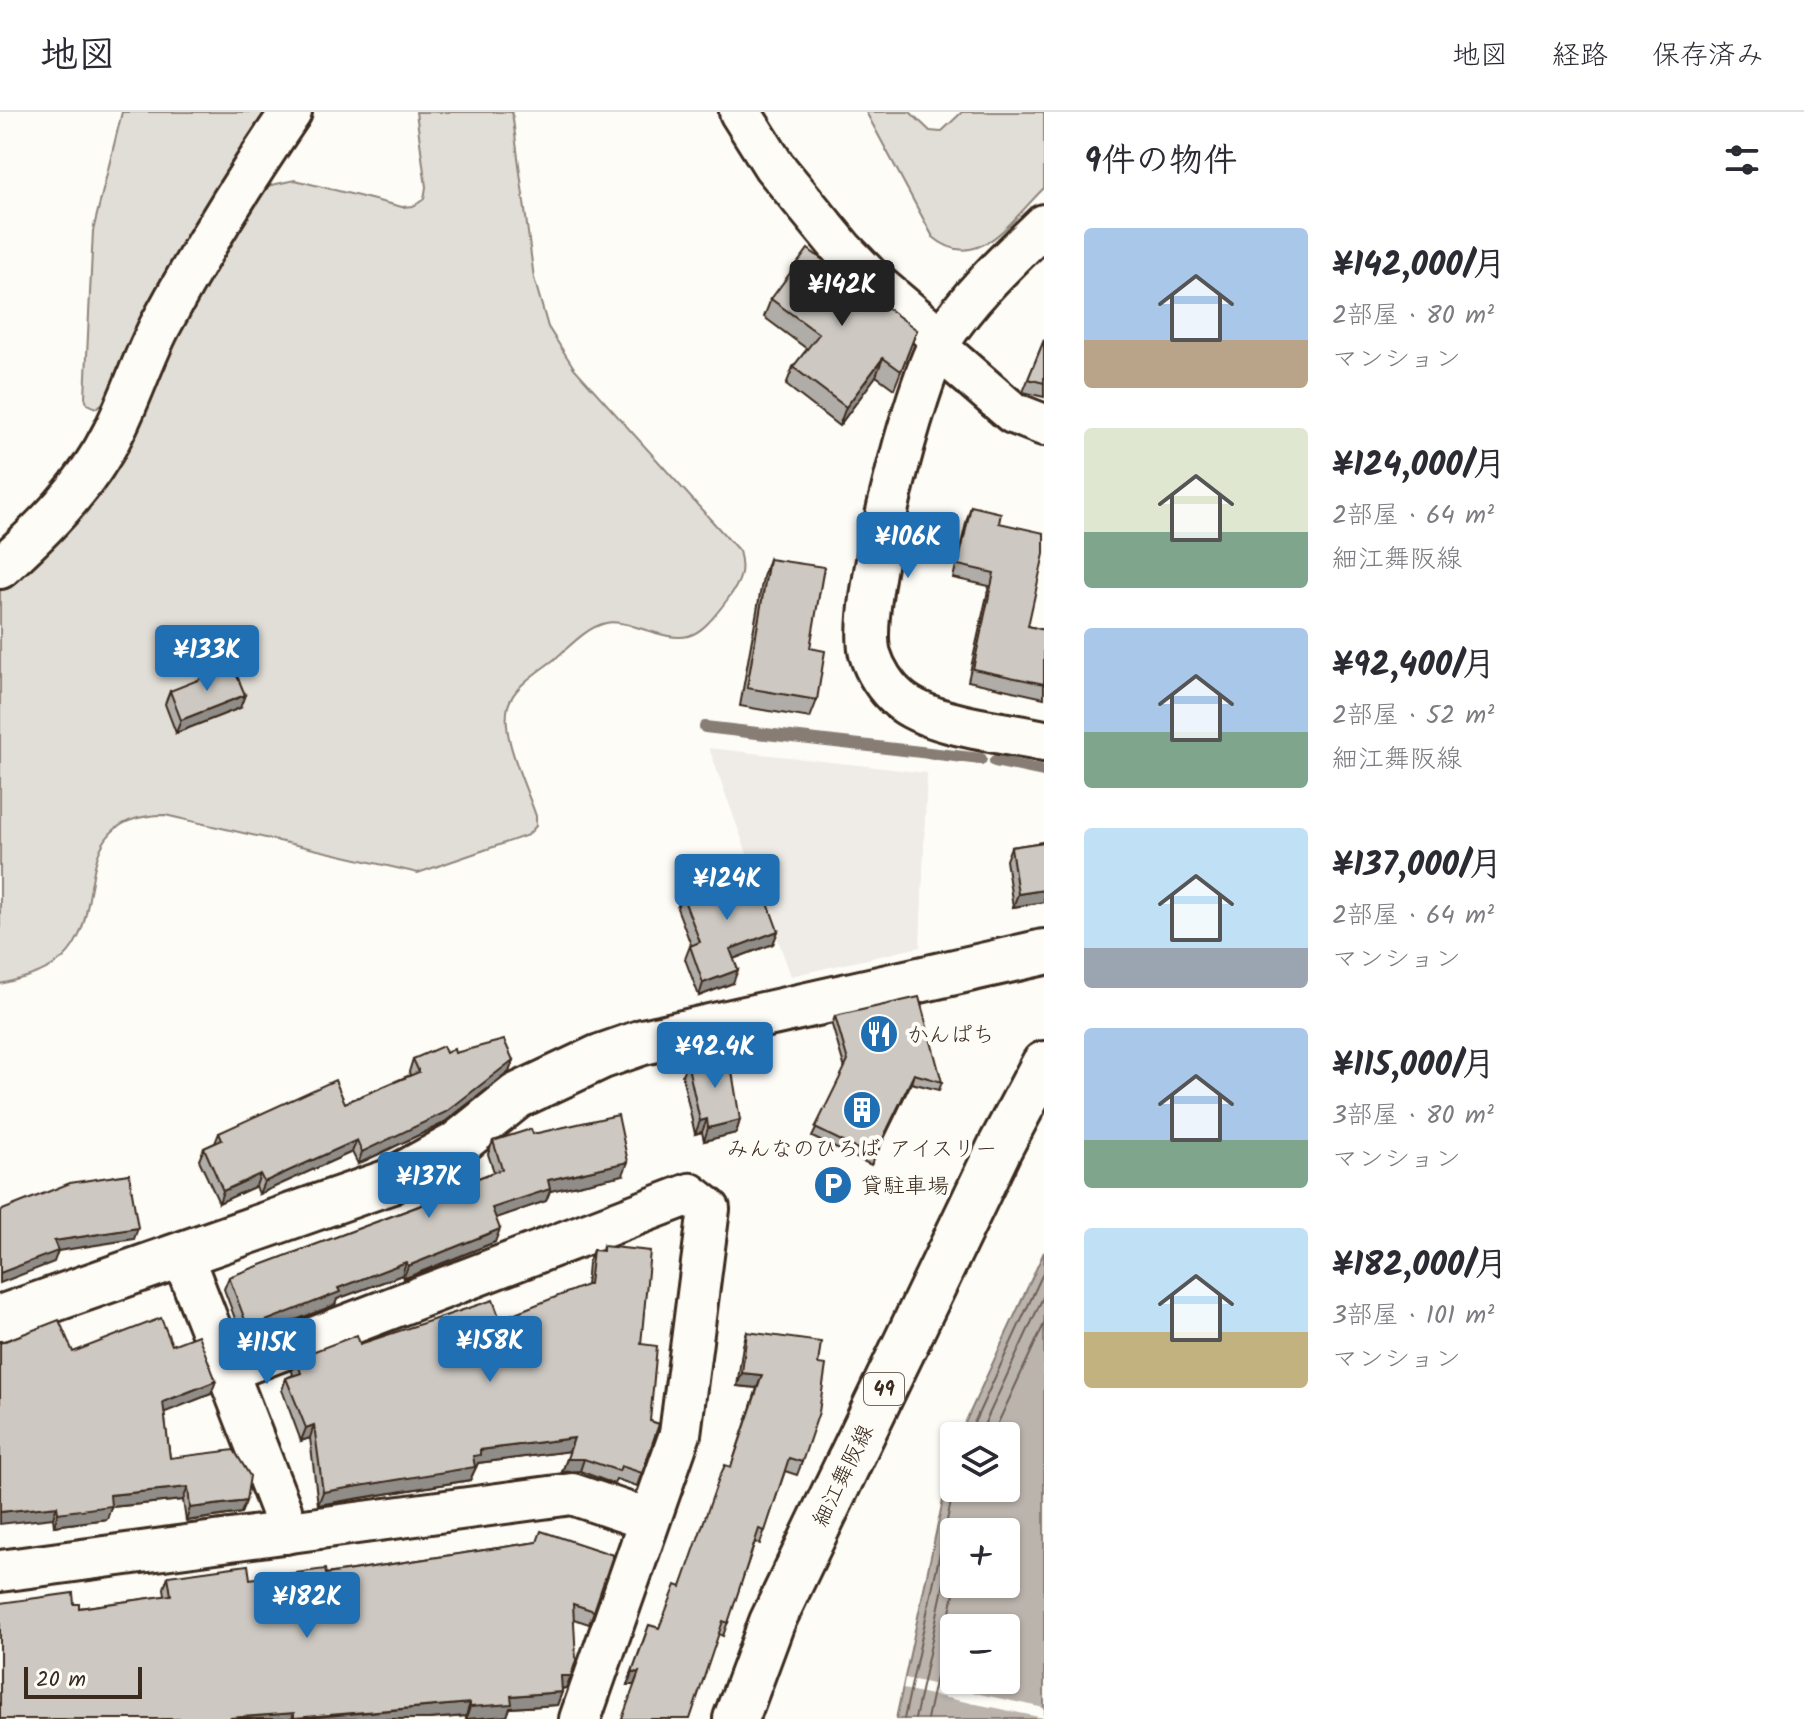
<!DOCTYPE html>
<html lang="ja">
<head>
<meta charset="utf-8">
<style>
  body { margin:0; font-family:Kalam,"Klee One",sans-serif; background:#f2f2f3; color:#2b2b33; height:100vh; display:flex; flex-direction:column; font-size:30px; white-space:nowrap }
  * { box-sizing:border-box; margin:0 }
  p { font-size:26px; color:#7c7c81 }
  .icon { flex:none; width:44px; height:44px; fill:none; stroke:currentColor; stroke-width:2; stroke-linecap:round; stroke-linejoin:round }
  .map { position:relative; flex:1; overflow:hidden }
  .drawer { display:flex; flex-direction:column; background:#fff; width:760px }
  .drawer>* { flex:none }
  .fabs { position:absolute; left:940px; top:1310px; display:grid; gap:16px }
  .fabs a { display:grid; place-items:center; width:80px; height:80px; border-radius:8px; background:#fff; box-shadow:0 2px 6px #0004; font-size:40px }
  .scale { position:absolute; left:24px; bottom:20px; width:118px; box-sizing:border-box; padding-left:8px; border:4px solid #3b2a1e; border-top:0; font-size:22px; line-height:28px; white-space:nowrap; color:#3b2a1e; -webkit-text-stroke:6px #fdfcf7; paint-order:stroke }
  .price { position:absolute; translate:-50% -68px; padding:0 18px; border-radius:8px; background:#1f6fb2; color:#fff; font-size:26px; line-height:52px; filter:drop-shadow(0 2px 4px #0008) }
  .price::after { content:''; position:absolute; left:50%; top:48px; width:24px; height:18px; margin-left:-12px; background:inherit; clip-path:polygon(0 0,100% 0,50% 100%) }
  .price.on { background:#222; color:#fff }
  ul { padding:0; list-style:none }
  li { display:flex; align-items:center; gap:24px; height:200px; padding:0 40px }
  li span { display:grid; place-items:center; flex:none; width:224px; height:160px; border-radius:8px; color:#555 }
  li>.icon { margin-inline-start:auto }
  span .icon { width:96px; height:96px; fill:#fffc; stroke-width:1 }
  li b { font-size:34px }
  h2 { display:flex; justify-content:space-between; align-items:center; height:96px; padding:0 40px; font-size:34px }
  header { display:flex; align-items:center; gap:48px; box-sizing:border-box; height:112px; padding:0 40px; background:#fff; border-bottom:2px solid #e1e1e2 }
  header strong { font-size:38px }
  nav { display:flex; gap:44px; margin-inline-start:auto; font-size:28px }
  main { display:flex; flex:1; min-height:0 }
  .map>svg:first-child { display:block }
  .built { fill:#efece7 }
  .green { fill:#e1ded7; stroke:#8e847a; stroke-width:2 }
  .water { fill:#bbb4ad; stroke:#887d74; stroke-width:2; fill-rule:evenodd }
  .pier { fill:#fdfcf7 }
  .lines { fill:none; stroke-linecap:round; stroke-linejoin:round }
  .shore { stroke:#6e6157; stroke-width:2 }
  .stream { stroke:#887d74; stroke-width:12 }
  .street-casing { stroke:#3b2a1e; stroke-width:46 }
  .secondary-casing { stroke:#3b2a1e; stroke-width:50 }
  .primary-casing { stroke:#3b2a1e; stroke-width:50 }
  .street { stroke:#fdfcf7; stroke-width:40 }
  .secondary { stroke:#fdfcf7; stroke-width:44 }
  .primary { stroke:#fdfcf7; stroke-width:44 }
  .wall { fill:#b0aca7; stroke:#3b2a1e; stroke-width:2 }
  .shaded-wall { fill:#908c88; stroke:#3b2a1e; stroke-width:2 }
  .building { fill:#cdc8c2; stroke:#3b2a1e; stroke-width:2 }
  .labels { text-anchor:middle; stroke-width:8; stroke-linejoin:round; paint-order:stroke }
  .shield { fill:#fdfcf7; stroke:#75695f; stroke-width:2 }
  .shield-label { font-size:20px; font-weight:bold; fill:#3b2a1e }
  .poi-label { font-size:22px; fill:#3b2a1e; stroke:#fdfcf7; text-anchor:start }
  .street-label { font-size:22px; fill:#3b2a1e; stroke:#fdfcf7 }
</style>
</head>
<body>
<header>
<strong>地図</strong>
<nav><a>地図</a><a>経路</a><a>保存済み</a></nav>
</header>
<main>
<div class="map">
<svg width="1044" height="1607" viewBox="0 0 1044 1607">
  <rect width="100%" height="100%" fill="#fdfcf7"/>
  <filter id="ink" filterUnits="userSpaceOnUse"><feTurbulence type="fractalNoise" baseFrequency=".0125" numOctaves="2"/><feDisplacementMap in="SourceGraphic" scale="16" xChannelSelector="R" yChannelSelector="G"/><feConvolveMatrix kernelMatrix="1 2 1 2 8 2 1 2 1" color-interpolation-filters="sRGB"/></filter>
  <g filter="url(#ink)">
    <path class="built" d="M709,636l218,25 -7,174 -129,29z"/>
    <g class="green">
      <path d="M122,0h148l-161,287 -13,9 -9,-4 -2,-7 8,-166z"/>
      <path d="M416,0h96l22,166 14,49 26,41 165,183c6,21 1,32 -12,49 -33,44 -40,43 -91,27 -8,-3 -22,-6 -30,-4 -19,4 -36,23 -50,35 -15,12 -36,24 -45,41 -16,27 16,89 25,117v10l-8,9 -110,38 -253,-58c-103,0 -52,99 -103,144 -17,14 -41,20 -62,25v-393l14,-11 145,-211 32,-63 76,-120 28,-6 107,27 12,-1 10,-7 2,-12z"/>
      <path d="M866,0h44l20,19 11,1 21,-20h82v76c-32,31 -66,87 -111,49z"/>
    </g>
    <path class="water" d="M1044,1140v467h-148l58,-270v39h52v-52h-47zM954,1420h52v52h-52zM954,1516h52v52h-52z"/>
    <path class="pier" d="M905,1566l139,30v10l-141,-29z"/>
    <g class="lines">
      <g class="shore">
        <path d="M968,1324l76,-165"/>
        <path d="M979,1324l65,-141"/>
        <path d="M992,1324l52,-112"/>
        <path d="M904,1607l50,-231"/>
        <path d="M915,1607l39,-183"/>
        <path d="M927,1607l29,-135"/>
      </g>
      <g class="stream">
        <path d="M705,615l276,32"/>
        <path d="M995,649l49,10"/>
      </g>
      <defs>
        <g id="street">
          <path d="M740,0l34,54 69,84 32,33 66,56"/>
          <path d="M1044,113c-36,35 -74,70 -101,112 -28,43 -86,270 -73,317 5,17 16,34 29,45 31,27 105,33 145,42"/>
          <path d="M938,236l75,65 31,12"/>
          <path d="M0,456c43,-39 87,-82 113,-135 18,-35 29,-72 47,-107 39,-73 84,-145 131,-214"/>
          <path d="M182,1143l99,255 4,23"/>
          <path d="M227,1259l463,-177 19,15 -29,225 -100,285"/>
          <path d="M0,1459l572,-77 77,26"/>
        </g>
        <path id="secondary" d="M0,1206l389,-136 67,-37 61,-49 83,-39 43,-15 401,-90"/>
        <path id="primary" d="M736,1607l36,-97 228,-475 44,-83"/>
      </defs>
      <use href="#street" class="street-casing"/>
      <use href="#secondary" class="secondary-casing"/>
      <use href="#primary" class="primary-casing"/>
      <use href="#street" class="street"/>
      <use href="#secondary" class="secondary"/>
      <use href="#primary" class="primary"/>
    </g>
    <g class="wall">
      <path d="M771,187l146,31 -23,59 -18,-13 -37,50 -53,-41 7,-18 14,-18 -43,-32z"/>
      <path d="M1044,228v57l-21,-5z"/>
      <path d="M971,394l28,17 29,103 16,4v68l-76,-17 21,-95 -36,-8 14,-59z"/>
      <path d="M769,447l48,141 -7,18 -70,-12 23,-129z"/>
      <path d="M170,579l70,17 -64,25 -11,-29z"/>
      <path d="M1044,730v60l-31,5 -7,-47 5,-13z"/>
      <path d="M733,770l45,49 -5,13 -40,15v24l-34,13 -14,-37 5,-13 1,-1 -14,-37 5,-13z"/>
      <path d="M835,904l107,66 -3,8 -28,-7 -40,82 -59,-28 33,-68 -13,-44z"/>
      <path d="M446,941l67,7 -4,12 -67,52 -84,40 -6,-12 -93,42 -3,-8 -37,17 -20,-43 5,-12 11,-5 4,-10 126,-30 65,-28 -1,-3 4,-13z"/>
      <path d="M687,950l53,58 -4,13 -32,8 -2,-9 -7,2 -13,-59z"/>
      <path d="M533,1022l90,41 -73,16 -4,10 -50,17 -1,24 -92,37 -1,-4 -65,24 -2,6 -92,35 -19,-51 5,-12 195,-73 2,-6 68,-26 -6,-18 5,-13z"/>
      <path d="M603,1134l38,98 9,77 9,3 -22,62 -21,-7 -2,5 -34,-13 -18,1 8,-21 -92,12 -8,17 -152,25 -8,-67 -9,3 -19,-51 4,-12 7,-3 -1,-4 4,-13 64,-14 140,-25 86,-33 2,-23 5,-13 9,1z"/>
      <path d="M747,1220l55,130 -5,13 -12,-4 -25,73 -5,-2 -32,94 -4,-2 -85,51h-7l22,-60 10,3 22,-41 50,-120 26,-79 -20,-2 6,-41z"/>
      <path d="M172,1233l39,49 -47,18 6,46 76,43 -5,12 -55,8 -3,-21 -72,7 -4,12 -53,7 -1,-8 20,-166z"/>
      <path d="M537,1430l57,69 -5,13 -15,-5 -8,69 -4,1v3l-5,13 -47,3 -3,8 -41,3v-3l-37,3h-429l74,-115 5,4 86,-12 -1,-8 4,-12 82,3 76,-5z"/>
    </g>
    <g class="shaded-wall">
      <path d="M883,246l-7,18 -37,50 7,-19z"/>
      <path d="M245,583l-5,13 -64,25 5,-13z"/>
      <path d="M1044,778v12l-31,5 5,-13z"/>
      <path d="M778,819l-5,13 -48,18 5,-13z"/>
      <path d="M738,858l-5,13 -34,13 4,-13z"/>
      <path d="M513,948l-4,12 -67,52 -84,40 4,-12z"/>
      <path d="M914,962l-3,9 -40,82 3,-8z"/>
      <path d="M707,1007l-5,13 -7,2 5,-13z"/>
      <path d="M740,1008l-4,13 -32,8 4,-13z"/>
      <path d="M357,1028l-5,12 -93,42 5,-12z"/>
      <path d="M628,1050l-5,13 -73,16 -4,10 -59,20 5,-13 56,-28z"/>
      <path d="M260,1062l-4,12 -37,17 4,-12z"/>
      <path d="M138,1116l-4,11 -76,12 -4,11 -54,21v-10l54,-32z"/>
      <path d="M500,1117l-5,13 -92,37 5,-13z"/>
      <path d="M406,1150l-4,13 -65,24 -2,6 -92,35 5,-12 90,-40z"/>
      <path d="M742,1261l20,2 -5,13 -20,-2z"/>
      <path d="M216,1269l-5,13 -53,21 5,-13z"/>
      <path d="M314,1313l-4,13 -9,3 5,-13z"/>
      <path d="M574,1326l-4,13 -92,12 -8,17 -152,25 5,-13 150,-36 7,-6z"/>
      <path d="M567,1347h17l-4,12 -18,1z"/>
      <path d="M188,1375l-5,13 -72,7 -4,12 -53,7 4,-13 52,-18z"/>
      <path d="M246,1389l-5,12 -55,8 4,-13z"/>
      <path d="M57,1394l-4,12 -53,6v-12z"/>
      <path d="M639,1560l-5,13h-7l5,-12z"/>
      <path d="M561,1564h10l-5,12 -9,1z"/>
      <path d="M562,1580l-5,13 -47,3 -3,8 -41,3 4,-12 41,-11z"/>
      <path d="M470,1591l-4,13 -37,3h-135z"/>
      <path d="M294,1601l-2,6h-63l1,-1z"/>
    </g>
    <g class="building">
      <path d="M808,137l109,81 -16,41 -18,-13 -37,49 -53,-40 26,-33 -48,-35z"/>
      <path d="M1044,228v43l-16,-4z"/>
      <path d="M971,394l30,7 -2,10 45,10v21l-16,72 16,4v54l-71,-15 21,-96 -36,-8z"/>
      <path d="M769,447l55,8 -14,81 15,3 -8,49 -70,-12z"/>
      <path d="M233,554l12,29 -64,25 -11,-29z"/>
      <path d="M1044,730v48l-26,4 -7,-47z"/>
      <path d="M757,761l21,58 -48,18 8,21 -35,13 -13,-37 10,-4 -18,-47 50,-18 1,5z"/>
      <path d="M919,885l23,85 -28,-8 -40,83 -59,-29 33,-67 -13,-45z"/>
      <path d="M504,928l9,20 -67,52 -84,40 -5,-12 -93,42 -4,-8 -37,17 -19,-43 18,-8 -3,-7 116,-53 10,23 74,-31 -6,-13 30,-13 3,7 8,-4 1,4z"/>
      <path d="M729,941l11,67 -32,8 -1,-9 -7,2 -13,-59z"/>
      <path d="M618,1003l10,47 -80,18 2,9 -58,19 8,21 -92,37 -2,-4 -68,26 2,4 -92,36 -19,-51 198,-74 -1,-5 76,-29 -9,-28 38,-12 2,5z"/>
      <path d="M129,1062l9,54 -84,13 4,10 -58,22v-62l70,-28z"/>
      <path d="M603,1134l47,5 -9,93 16,2 -7,75 9,3 -17,49 -21,-7 -2,5 -35,-12h-17l7,-21 -94,12v5l-7,1 2,11 -152,25 -9,-67 -8,3 -20,-50 15,-5 -5,-15 61,-23 3,9 133,-44 7,19 89,-35 4,-34 10,1z"/>
      <path d="M161,1206l11,27 26,-10 18,46 -53,21 7,56 64,-8 16,26 -4,25 -56,7 -2,-21 -78,8 1,11 -53,7 -1,-7 -57,6v-169l59,-23 14,32z"/>
      <path d="M747,1220l74,10 -3,22 8,1 -7,47 -17,50 -13,-4 -24,73 -6,-2 -31,94 -5,-2 -33,98h-68l17,-47 -7,1 17,-48 10,3 17,-43 5,2 38,-109 6,-13 6,2 31,-92 -20,-2z"/>
      <path d="M541,1419l72,24 -19,56 -21,-7 3,56 -5,16h-10l1,16 -51,4 1,8 -42,3v-4l-176,15v-5l-64,5v1h-230v-116l73,-10 1,11h5v4l92,-13 -3,-19 80,-11 2,14 75,-10 1,5 211,-32z"/>
    </g>
  </g>
  <defs>
    <symbol id="restaurant-disc" viewBox="-11 -11 22 22"><circle r="9.5" fill="#1f6fb2" stroke="#fdfcf7"/><path d="M-5-6h1v4h1v-4h1v4h1v-4h1v5L-1.5 .5V6h-2V.5L-5-1ZM5-6V6H3V1.5H1.5Q1.5-4 5-6Z" fill="#fff"/></symbol>
    <symbol id="building-disc" viewBox="-11 -11 22 22"><circle r="9.5" fill="#1f6fb2" stroke="#fdfcf7"/><path d="M-4-6H4V6H1V3H-1V6H-4ZM-2.5-4.3h1.7v1.8h-1.7ZM.8-4.3h1.7v1.8H.8ZM-2.5-1h1.7V.8h-1.7ZM.8-1h1.7V.8H.8Z" fill="#fff"/></symbol>
    <symbol id="parking-disc" viewBox="-11 -11 22 22"><circle r="9.5" fill="#1f6fb2" stroke="#fdfcf7"/><path d="M-3.5-5.5H1a3.5 3.5 0 0 1 0 7H-1V5.5H-3.5ZM-1-3.4V-.6H.8a1.4 1.4 0 0 0 0-2.8Z" fill="#fff"/></symbol>
  </defs>
  <g fill-rule="evenodd">
    <use href="#restaurant-disc" x="857" y="900" width="44" height="44"/>
    <use href="#building-disc" x="840" y="976" width="44" height="44"/>
    <use href="#parking-disc" x="811" y="1051" width="44" height="44"/>
  </g>
  <g class="labels">
    <rect class="shield" x="864" y="1261" width="40" height="32" rx="6"/>
    <g class="shield-label">
      <text x="884" y="1284">49</text>
    </g>
    <g class="poi-label">
      <text x="907" y="930">かんぱち</text>
      <text x="862" y="1044" text-anchor="middle">みんなのひろば アイスリー</text>
      <text x="861" y="1081">貸駐車場</text>
    </g>
    <g class="street-label">
      <text transform="translate(842 1363) rotate(-64)" y="8">細江舞阪線</text>
    </g>
  </g>
</svg>
<div class="fabs">
<a><svg class="icon" aria-label="layers" viewBox="0 0 24 24"><path d="M12 4l9 5-9 5-9-5zM3 14l9 5 9-5"/></svg></a>
<a>+</a>
<a>−</a>
</div>
<div class="scale">20 m</div>
<b class="price on" style="left:842px;top:216px">¥142K</b>
<b class="price" style="left:908px;top:468px">¥106K</b>
<b class="price" style="left:207px;top:581px">¥133K</b>
<b class="price" style="left:727px;top:810px">¥124K</b>
<b class="price" style="left:715px;top:978px">¥92.4K</b>
<b class="price" style="left:429px;top:1108px">¥137K</b>
<b class="price" style="left:490px;top:1272px">¥158K</b>
<b class="price" style="left:267px;top:1274px">¥115K</b>
<b class="price" style="left:307px;top:1528px">¥182K</b>
</div>
<section class="drawer">
<h2>9件の物件<svg class="icon" aria-label="filters" viewBox="0 0 24 24"><path d="M4 7h16M4 17h16"/><circle cx="9" cy="7" r="2"/><circle cx="15" cy="17" r="2"/></svg></h2>
<ul>
<li><span style="background:linear-gradient(#a9c7e8 70%,#b9a48a 0)"><svg class="icon" aria-label="home" viewBox="0 0 24 24"><path d="M3 11l9-7 9 7M6 9v11h12V9"/></svg></span><div><b>¥142,000/月</b><p>2部屋 · 80 m²</p><p>マンション</p></div></li>
<li><span style="background:linear-gradient(#dfe7d0 65%,#7fa58c 0)"><svg class="icon" aria-label="home" viewBox="0 0 24 24"><path d="M3 11l9-7 9 7M6 9v11h12V9"/></svg></span><div><b>¥124,000/月</b><p>2部屋 · 64 m²</p><p>細江舞阪線</p></div></li>
<li><span style="background:linear-gradient(#a9c7e8 65%,#7fa58c 0)"><svg class="icon" aria-label="home" viewBox="0 0 24 24"><path d="M3 11l9-7 9 7M6 9v11h12V9"/></svg></span><div><b>¥92,400/月</b><p>2部屋 · 52 m²</p><p>細江舞阪線</p></div></li>
<li><span style="background:linear-gradient(#bfe0f5 75%,#9aa5b1 0)"><svg class="icon" aria-label="home" viewBox="0 0 24 24"><path d="M3 11l9-7 9 7M6 9v11h12V9"/></svg></span><div><b>¥137,000/月</b><p>2部屋 · 64 m²</p><p>マンション</p></div></li>
<li><span style="background:linear-gradient(#a9c7e8 70%,#7fa58c 0)"><svg class="icon" aria-label="home" viewBox="0 0 24 24"><path d="M3 11l9-7 9 7M6 9v11h12V9"/></svg></span><div><b>¥115,000/月</b><p>3部屋 · 80 m²</p><p>マンション</p></div></li>
<li><span style="background:linear-gradient(#bfe0f5 65%,#c2b280 0)"><svg class="icon" aria-label="home" viewBox="0 0 24 24"><path d="M3 11l9-7 9 7M6 9v11h12V9"/></svg></span><div><b>¥182,000/月</b><p>3部屋 · 101 m²</p><p>マンション</p></div></li>
</ul>
</section>
</main>
</body>
</html>
